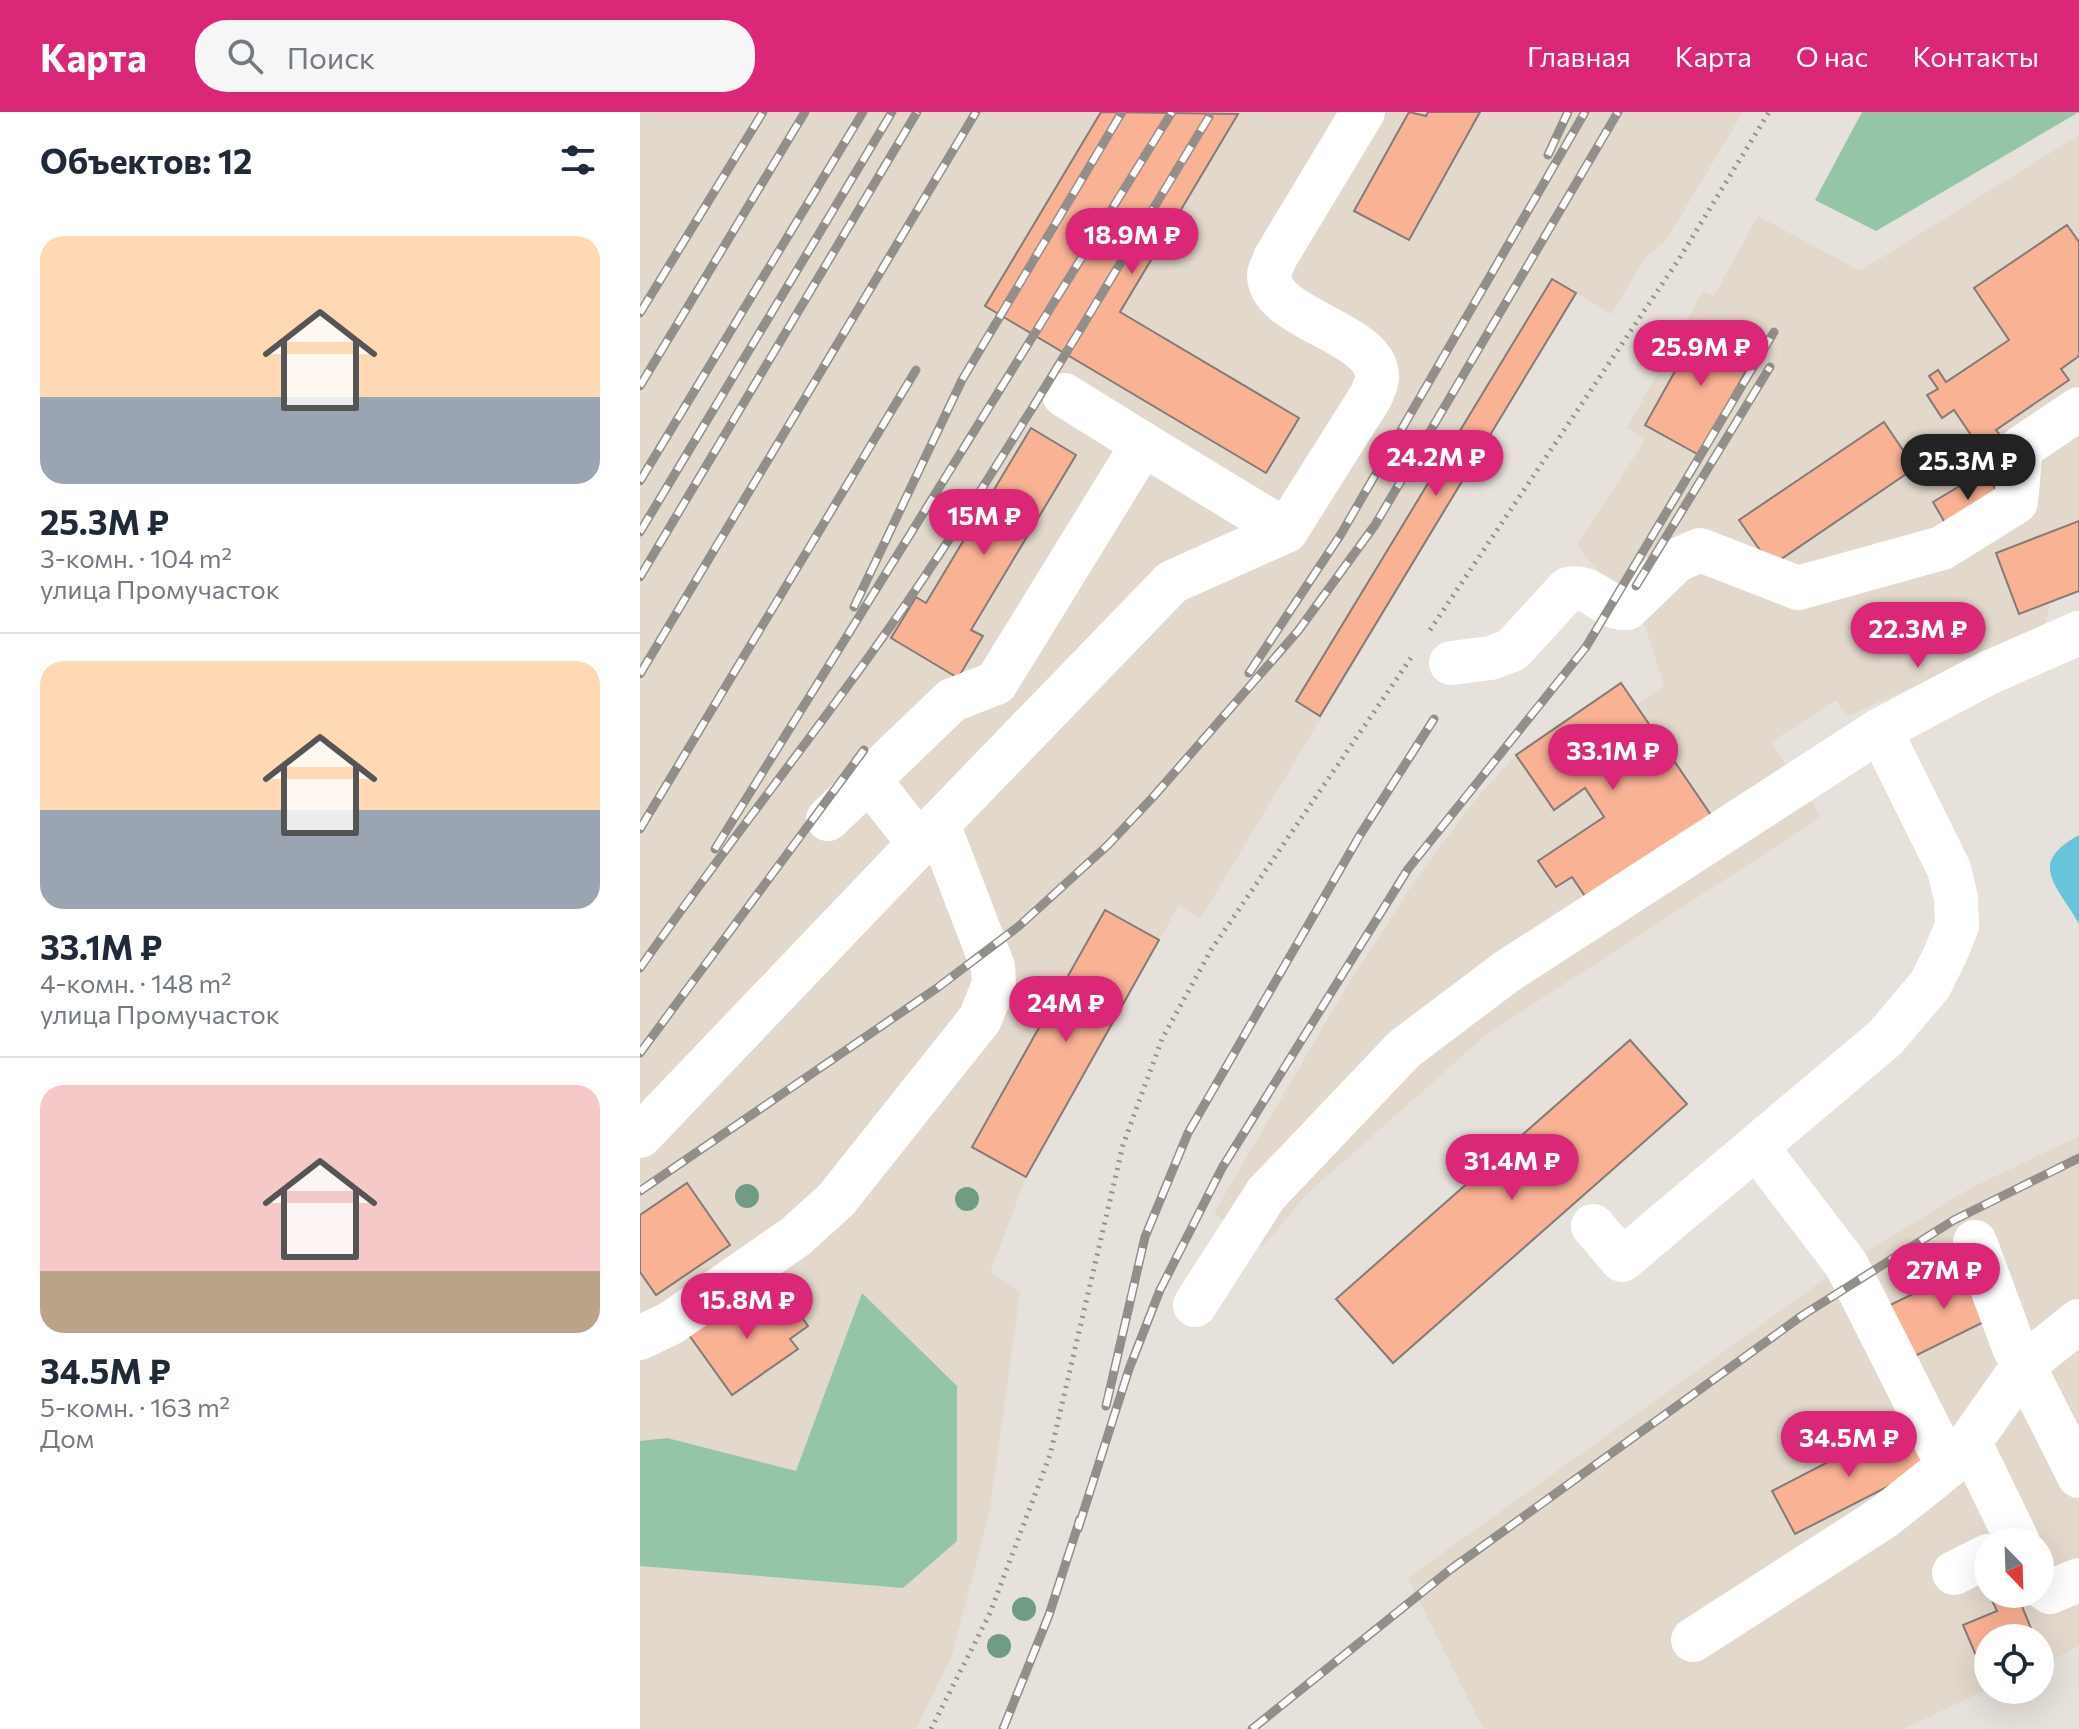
<!DOCTYPE html>
<html lang="ru">
<head>
<meta charset="utf-8">
<style>
  body { margin:0; font-family:Commissioner,sans-serif; background:#f6f6f7; color:#1f2937; height:100vh; display:flex; flex-direction:column; font-size:30px; white-space:nowrap }
  * { box-sizing:border-box; margin:0 }
  p { font-size:26px; color:#747a83 }
  .icon { flex:none; width:44px; height:44px; fill:none; stroke:currentColor; stroke-width:2; stroke-linecap:round; stroke-linejoin:round }
  .map { position:relative; flex:1; overflow:hidden }
  .side { display:flex; flex-direction:column; background:#fff; width:640px }
  .side>* { flex:none }
  .needle { width:52px; rotate:157deg }
  .fabs { position:absolute; left:1334px; top:1416px; display:grid; gap:16px }
  .fabs a { display:grid; place-items:center; width:80px; height:80px; border-radius:50%; background:#fff; box-shadow:0 8px 32px #0002; font-size:40px }
  .price { position:absolute; translate:-50% -68px; padding:0 18px; border-radius:28px; background:#db2777; color:#fff; font-size:26px; line-height:52px; filter:drop-shadow(0 2px 4px #0008) }
  .price::after { content:''; position:absolute; left:50%; top:48px; width:24px; height:18px; margin-left:-12px; background:inherit; clip-path:polygon(0 0,100% 0,50% 100%) }
  .price.active { background:#222; color:#fff }
  ul { padding:0; list-style:none }
  li { display:grid; align-content:center; gap:16px; height:424px; padding:0 40px }
  li+li { border-top:2px solid #e0e1e3 }
  li span { display:grid; place-items:center; height:248px; border-radius:24px; color:#555 }
  li>.icon { margin-inline-start:auto }
  span .icon { width:144px; height:144px; fill:#fffc; stroke-width:1 }
  li b { font-size:34px }
  h2 { display:flex; justify-content:space-between; align-items:center; height:96px; padding:0 40px; font-size:34px }
  header { display:flex; align-items:center; gap:48px; box-sizing:border-box; height:112px; padding:0 40px; background:#db2777; color:#fff }
  header strong { font-size:38px }
  nav { display:flex; gap:44px; margin-inline-start:auto; font-size:28px }
  .search { width:560px; height:72px; background:#f6f6f7; display:flex; align-items:center; gap:20px; box-sizing:border-box; padding:0 28px; border-radius:32px; color:#747a83; font-size:30px }
  main { display:flex; flex:1; min-height:0 }
  .map>svg:first-child { display:block }
  .built { fill:#e2d8cb; fill-rule:evenodd }
  .green { fill:#95c5a7 }
  .water { fill:#68c4db }
  .building { fill:#fab295; stroke:#827b78; stroke-width:2 }
  .lines { fill:none; stroke-linecap:round; stroke-linejoin:round }
  .path { stroke:#94908c; stroke-width:5; stroke-dasharray:2 6; stroke-linecap:butt }
  .minor { stroke:#fff; stroke-width:44 }
  .rail-casing { stroke:#928f8a; stroke-width:9 }
  .rail { stroke:#fff; stroke-width:6; stroke-dasharray:18; stroke-linecap:butt }
  .tree { fill:#719c84 }
</style>
</head>
<body>
<header>
<strong>Карта</strong>
<div class="search"><svg class="icon" aria-label="search" viewBox="0 0 24 24"><circle cx="10" cy="10" r="6"/><path d="M15 15l6 6"/></svg>Поиск</div>
<nav><a>Главная</a><a>Карта</a><a>О нас</a><a>Контакты</a></nav>
</header>
<main>
<section class="side">
<h2>Объектов: 12<svg class="icon" aria-label="filters" viewBox="0 0 24 24"><path d="M4 7h16M4 17h16"/><circle cx="9" cy="7" r="2"/><circle cx="15" cy="17" r="2"/></svg></h2>
<ul>
<li><span style="background:linear-gradient(#ffd9b3 65%,#9aa5b1 0)"><svg class="icon" aria-label="home" viewBox="0 0 24 24"><path d="M3 11l9-7 9 7M6 9v11h12V9"/></svg></span><div><b>25.3M ₽</b><p>3-комн. · 104 m²</p><p>улица Промучасток</p></div></li>
<li><span style="background:linear-gradient(#ffd9b3 60%,#9aa5b1 0)"><svg class="icon" aria-label="home" viewBox="0 0 24 24"><path d="M3 11l9-7 9 7M6 9v11h12V9"/></svg></span><div><b>33.1M ₽</b><p>4-комн. · 148 m²</p><p>улица Промучасток</p></div></li>
<li><span style="background:linear-gradient(#f6c9c9 75%,#b9a48a 0)"><svg class="icon" aria-label="home" viewBox="0 0 24 24"><path d="M3 11l9-7 9 7M6 9v11h12V9"/></svg></span><div><b>34.5M ₽</b><p>5-комн. · 163 m²</p><p>Дом</p></div></li>
</ul>
</section>
<div class="map">
<svg width="1439" height="1617" viewBox="0 0 1439 1617">
  <rect width="100%" height="100%" fill="#e6e1db"/>
  <g class="built">
    <path d="M0,0h1103l-77,128 -21,18 -34,56 -35,-21 -376,626 -21,-14 -153,272 -36,96 30,18 -30,219 -38,145 -36,74h-276z"/>
    <path d="M1439,23v456l-28,11 -7,25 -196,89 -12,-16 -65,42 50,75 -334,217 -180,160 -44,52 -49,-33 135,-230 66,-102 59,-80 42,-46 105,-72 16,22 27,-20 -23,-72 -30,-26 -34,-42 68,-105 -18,-12 76,-137 11,5 44,-80 102,55z"/>
    <path d="M1439,1024v510l-39,19v-27h-52v51l-85,40h-420l-75,-151 438,-314 125,-76zM1348,1430h52v52h-52z"/>
  </g>
  <g class="green">
    <path d="M1222,0h217l-203,119 -61,-31z"/>
    <path d="M222,1181l95,93v155l-54,47 -263,-22v-125l27,-3 129,33z"/>
  </g>
  <path class="water" d="M1439,723v89c-23,-41 -52,-60 0,-89z"/>
  <g class="building">
    <path d="M461,0l137,2 -118,198 179,106 -33,55 -281,-167z"/>
    <path d="M769,0l17,4 2,-4h52l-71,128 -55,-29z"/>
    <path d="M1427,113l12,17v114l-18,13 8,11 -73,50 4,5 -13,9 -3,-4 -7,4 -23,-34 -12,8 -15,-23 11,-6 -9,-13 9,-6 8,12 63,-42 -35,-52z"/>
    <path d="M912,167l24,14 -256,423 -24,-15z"/>
    <path d="M1063,209l54,30 -58,104 -54,-30z"/>
    <path d="M1244,310l31,46 -144,98 -32,-46z"/>
    <path d="M391,316l45,27 -105,175 12,6 -25,42 -67,-40 25,-41 10,6z"/>
    <path d="M1345,359l18,31 -52,31 -18,-31z"/>
    <path d="M1439,409v70l-60,23 -23,-61z"/>
    <path d="M981,571l92,135 -124,84 -17,-25 -16,10 -18,-26 66,-44 -19,-29 -31,22 -38,-55z"/>
    <path d="M465,798l54,30 -133,237 -54,-30z"/>
    <path d="M990,928l57,64 -294,259 -57,-64z"/>
    <path d="M47,1071l43,62 -74,50 -16,-23v-57z"/>
    <path d="M1328,1155l46,40 -105,52 -25,-51z"/>
    <path d="M116,1176l25,36 17,-12 10,14 -18,13 8,10 -66,46 -43,-60z"/>
    <path d="M1263,1311l23,44 -131,67 -23,-43z"/>
    <path d="M1361,1482h16l18,44h-47v23l-8,4 -17,-40 34,-14 -6,-13z"/>
  </g>
  <g class="lines">
    <g class="path">
      <path d="M790,518l249,-371 90,-147"/>
      <path d="M291,1617l59,-116 60,-158 73,-310 39,-106 49,-89 202,-295"/>
    </g>
    <g class="minor">
      <path d="M424,283l79,49"/>
      <path d="M811,551l40,-5 21,-8 56,-61c24,-6 37,21 59,19l50,-48 23,-10 98,38 144,-40 74,-46 5,-54 58,-39"/>
      <path d="M229,668l50,63"/>
      <path d="M188,707l124,-119 44,-17 147,-239 143,87"/>
      <path d="M0,1024l298,-312"/>
      <path d="M1118,1037l88,115 102,202"/>
      <path d="M953,1114l29,34 263,-222 45,-53 15,-30 12,-29 -1,-28 -7,-29 -69,-139"/>
      <path d="M1335,1130l38,103 66,131"/>
      <path d="M555,1193l71,-111 138,-145 102,-77 374,-242 108,-57 91,-40"/>
      <path d="M0,1226l31,-15 124,-86 41,-37 144,-181 14,-35 -1,-17 -55,-143 234,-242 114,-51 85,-135c2,-5 6,-13 6,-18 2,-46 -108,-58 -108,-103 0,-5 5,-12 6,-17l88,-146"/>
      <path d="M1330,1331l48,99"/>
      <path d="M1314,1461l34,-17"/>
      <path d="M1400,1473l10,7 29,-12"/>
      <path d="M1053,1528l191,-123 53,-42 25,-22 62,-88 55,-44"/>
    </g>
    <defs>
      <g id="rail">
        <path d="M908,43l20,-43"/>
        <path d="M0,201l123,-201"/>
        <path d="M0,274l165,-274"/>
        <path d="M0,369l223,-369"/>
        <path d="M0,420l252,-420"/>
        <path d="M0,465l277,-465"/>
        <path d="M996,474l134,-219"/>
        <path d="M214,495l108,-227 160,-268"/>
        <path d="M609,561l92,-139 244,-422"/>
        <path d="M0,562l336,-562"/>
        <path d="M0,717l276,-459"/>
        <path d="M75,737l457,-737"/>
        <path d="M0,856c93,-133 195,-258 285,-392 100,-150 190,-306 284,-459"/>
        <path d="M0,941l224,-303"/>
        <path d="M0,1079l297,-203 82,-62 89,-81 45,-48 145,-166 77,-106 243,-413"/>
        <path d="M466,1294l39,-169 43,-104 172,-298 74,-116"/>
        <path d="M438,1417l51,-160 31,-79 62,-122 186,-299 178,-222 188,-315"/>
        <path d="M363,1617l46,-114 31,-96"/>
        <path d="M612,1617l199,-160 352,-254 151,-95 125,-62"/>
      </g>
    </defs>
    <use href="#rail" class="rail-casing"/>
    <use href="#rail" class="rail"/>
  </g>
  <g class="tree">
    <circle cx="107" cy="1084" r="12"/>
    <circle cx="327" cy="1087" r="12"/>
    <circle cx="384" cy="1497" r="12"/>
    <circle cx="359" cy="1534" r="12"/>
  </g>
</svg>
<div class="fabs">
<a><svg class="needle" viewBox="-14 -14 28 28"><path d="M0-13l5 13h-10z" fill="#e53935"/><path d="M0 13l5-13h-10z" fill="#747a83"/></svg></a>
<a><svg class="icon" aria-label="locate" viewBox="0 0 24 24"><circle cx="12" cy="12" r="6"/><path d="M12 2v4M12 18v4M2 12h4M18 12h4"/></svg></a>
</div>
<b class="price" style="left:492px;top:164px">18.9M ₽</b>
<b class="price" style="left:1061px;top:276px">25.9M ₽</b>
<b class="price" style="left:796px;top:386px">24.2M ₽</b>
<b class="price active" style="left:1328px;top:390px">25.3M ₽</b>
<b class="price" style="left:344px;top:445px">15M ₽</b>
<b class="price" style="left:1278px;top:558px">22.3M ₽</b>
<b class="price" style="left:973px;top:680px">33.1M ₽</b>
<b class="price" style="left:426px;top:932px">24M ₽</b>
<b class="price" style="left:872px;top:1090px">31.4M ₽</b>
<b class="price" style="left:1304px;top:1199px">27M ₽</b>
<b class="price" style="left:107px;top:1229px">15.8M ₽</b>
<b class="price" style="left:1209px;top:1367px">34.5M ₽</b>
</div>
</main>
</body>
</html>
